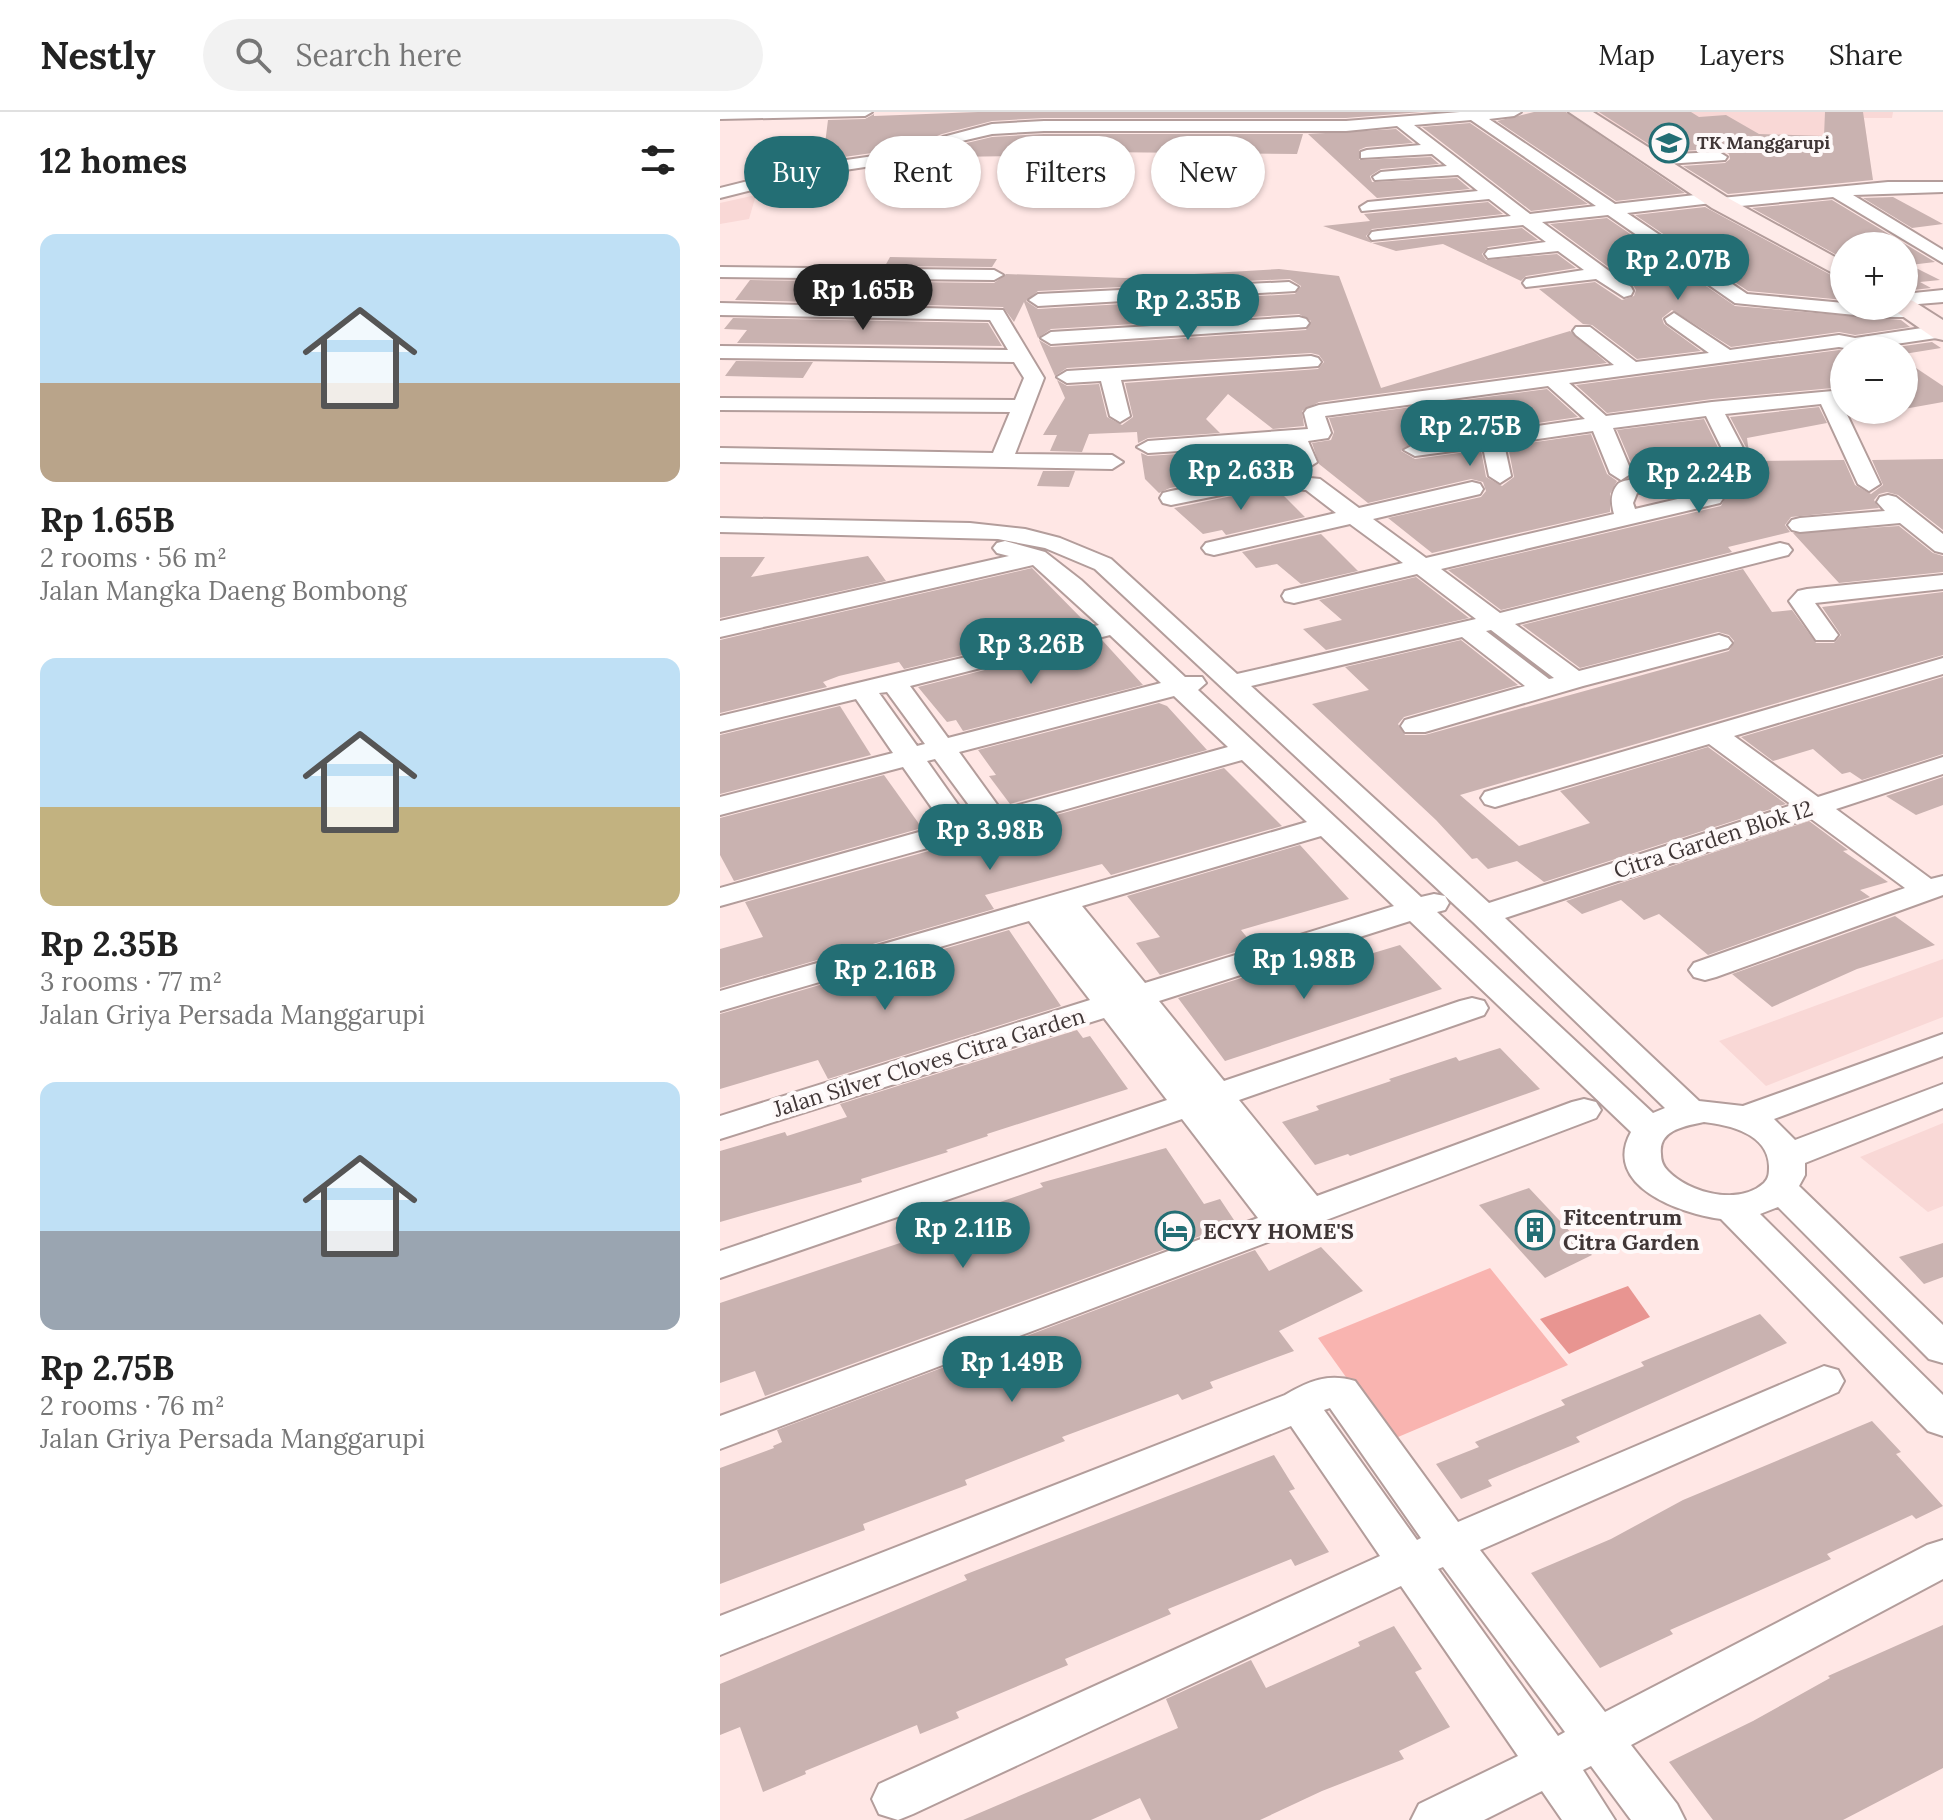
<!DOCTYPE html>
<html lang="en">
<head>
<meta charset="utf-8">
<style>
  body { margin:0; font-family:Lora,serif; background:#f2f2f2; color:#222; height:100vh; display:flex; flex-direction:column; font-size:30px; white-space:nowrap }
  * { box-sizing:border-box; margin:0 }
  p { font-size:26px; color:#767676 }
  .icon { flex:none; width:44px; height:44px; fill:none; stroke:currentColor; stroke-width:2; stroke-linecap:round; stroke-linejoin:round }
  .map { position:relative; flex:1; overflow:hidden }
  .side { display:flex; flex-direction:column; background:#fff; width:720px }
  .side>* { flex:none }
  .top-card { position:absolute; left:24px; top:24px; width:760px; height:72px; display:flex; gap:16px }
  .buttons { position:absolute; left:1110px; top:120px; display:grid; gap:16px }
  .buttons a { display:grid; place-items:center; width:88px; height:88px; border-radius:50%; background:#fff; box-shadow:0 2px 6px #0004; font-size:40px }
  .price { position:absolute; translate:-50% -68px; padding:0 18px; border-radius:28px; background:#236e74; color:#fff; font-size:26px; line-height:52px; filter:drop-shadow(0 2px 4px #0008) }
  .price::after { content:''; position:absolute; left:50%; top:48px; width:24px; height:18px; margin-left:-12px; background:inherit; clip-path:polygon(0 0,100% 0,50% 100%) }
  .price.active { background:#222; color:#fff }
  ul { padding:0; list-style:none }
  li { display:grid; align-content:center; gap:16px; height:424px; padding:0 40px }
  li span { display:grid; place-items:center; height:248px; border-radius:16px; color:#555 }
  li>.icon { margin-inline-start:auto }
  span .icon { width:144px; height:144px; fill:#fffc; stroke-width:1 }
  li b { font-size:34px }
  h2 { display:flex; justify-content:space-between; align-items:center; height:96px; padding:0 40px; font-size:34px }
  .pill { padding:0 28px; border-radius:36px; background:#fff; box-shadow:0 2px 6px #0004; font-size:28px; line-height:72px }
  .pill.active { background:#236e74; color:#fff }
  header { display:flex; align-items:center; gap:48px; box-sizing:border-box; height:112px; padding:0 40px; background:#fff; border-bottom:2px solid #e0e0e0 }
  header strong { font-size:38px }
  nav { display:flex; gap:44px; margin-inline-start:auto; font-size:28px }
  .search { width:560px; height:72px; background:#f2f2f2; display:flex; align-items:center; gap:20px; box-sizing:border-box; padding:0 28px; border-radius:44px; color:#767676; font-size:30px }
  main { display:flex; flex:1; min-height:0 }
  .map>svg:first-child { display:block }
  .built { fill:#f9d8d6 }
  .green { fill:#f9b4b0 }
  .water { fill:#e89591 }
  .building { fill:#c9b2b0; fill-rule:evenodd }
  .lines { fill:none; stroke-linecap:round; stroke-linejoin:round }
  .street-casing { stroke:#b39d9b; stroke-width:4 }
  .secondary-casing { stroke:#b39d9b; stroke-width:4 }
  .street { fill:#fff; fill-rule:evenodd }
  .secondary { fill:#feebe9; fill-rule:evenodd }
  .labels { text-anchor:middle; stroke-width:8; stroke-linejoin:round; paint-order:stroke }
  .far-poi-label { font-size:18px; font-weight:bold; fill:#403636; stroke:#fef9f9; text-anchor:start }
  .street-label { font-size:22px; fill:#403636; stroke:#fef9f9 }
  .poi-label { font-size:22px; font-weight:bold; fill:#403636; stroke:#fef9f9; text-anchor:start }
</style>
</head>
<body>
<header>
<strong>Nestly</strong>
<div class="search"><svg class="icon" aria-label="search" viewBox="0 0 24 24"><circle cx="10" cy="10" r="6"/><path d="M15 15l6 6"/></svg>Search here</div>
<nav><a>Map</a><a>Layers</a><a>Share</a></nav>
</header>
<main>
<section class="side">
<h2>12 homes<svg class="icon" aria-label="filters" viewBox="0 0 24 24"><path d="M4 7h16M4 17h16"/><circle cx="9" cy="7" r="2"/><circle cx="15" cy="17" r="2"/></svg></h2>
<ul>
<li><span style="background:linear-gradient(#bfe0f5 60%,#b9a48a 0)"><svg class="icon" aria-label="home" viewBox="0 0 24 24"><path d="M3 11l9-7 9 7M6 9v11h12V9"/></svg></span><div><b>Rp 1.65B</b><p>2 rooms · 56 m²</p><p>Jalan Mangka Daeng Bombong</p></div></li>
<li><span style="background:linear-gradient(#bfe0f5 60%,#c2b280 0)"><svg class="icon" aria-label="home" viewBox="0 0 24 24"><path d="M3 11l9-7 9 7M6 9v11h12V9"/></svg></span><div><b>Rp 2.35B</b><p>3 rooms · 77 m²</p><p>Jalan Griya Persada Manggarupi</p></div></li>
<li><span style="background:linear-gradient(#bfe0f5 60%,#9aa5b1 0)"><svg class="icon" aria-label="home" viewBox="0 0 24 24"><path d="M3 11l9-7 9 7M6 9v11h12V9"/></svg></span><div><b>Rp 2.75B</b><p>2 rooms · 76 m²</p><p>Jalan Griya Persada Manggarupi</p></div></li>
</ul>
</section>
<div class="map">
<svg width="1223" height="1708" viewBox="0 0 1223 1708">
  <rect width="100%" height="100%" fill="#ffe7e5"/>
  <g class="built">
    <path d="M870,0h303l-1,6h-28l4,30 -216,1z"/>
    <path d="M36,83l-7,24 -29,5v-21z"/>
    <path d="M1223,847v58l-177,69 -47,-45z"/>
    <path d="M1223,1011v83l-15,6 -68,-55z"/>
  </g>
  <path class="green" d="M770,1156l78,97 -177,75 -73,-102z"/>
  <path class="water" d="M908,1174l22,31 -81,37 -29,-35z"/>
  <g class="building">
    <path d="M258,0h444l-76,6h-302l-52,3 -50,13 -35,14 -84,12 5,-40 37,-1 9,-5v2z"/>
    <path d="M814,0h32l119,81 -69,8 -119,-80z"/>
    <path d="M879,0h92l8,5 27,-2 33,19 65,2 1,-24h38l10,68 -145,14 -45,-28 42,-3 5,-4 -1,-5 -10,-5 -58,3z"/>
    <path d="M750,11l118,81 -57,7 -109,-84z"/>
    <path d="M676,17l17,14 -47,4 -7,3v10l72,-3 8,7 -58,5 -11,7 2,6 85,-4 13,11 -93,9 -69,-64z"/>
    <path d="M324,22h259l-6,20 -201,-2v-6l-68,2 -4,8 -75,1 5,-11 38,-9z"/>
    <path d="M1173,85l50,27 -31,4 -49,-30z"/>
    <path d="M1112,88l103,62 -25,3 30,15 -20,2 11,6 -27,3v-45h-60v13l-92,-51z"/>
    <path d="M768,90l15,12 -131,15 -6,7 6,7 -49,-17 47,-5 -6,-7z"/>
    <path d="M985,95l139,75v18l-96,-9 -113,-76z"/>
    <path d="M887,106l128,88 166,14 9,7 -55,8 -16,-3 -108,15 -59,-37 -10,8 2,6 37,27 -64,8 -45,-34 -9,-1 -44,-35 56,-7 27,18 12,-4 2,-6 -3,-5 -83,-61z"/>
    <path d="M802,116l16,12 -50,7 -6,7 4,6 71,-6 19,14 -50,8 -5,5 -78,-37 -47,7 -24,-8z"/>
    <path d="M170,145l53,1 54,1 -5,8 -107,-1z"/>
    <path d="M559,157l60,7 42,112 189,-57 37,32 -288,39 -17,9 2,15 -31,3 -45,-35 -22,25 14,14 -72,5 -10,5 -1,-11 -48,2 -7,18 -32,-1 7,-16h-14l22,-37 -8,-18 10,6 32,-2 8,33 15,8 11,-8 -8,-34 193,-14 6,-7 -5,-7 -8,-2 -244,15 -12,8 -16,-36 12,7 255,-17 5,-9 -12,-7 -248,15 -13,9 -14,-36 -10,20 -11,-15 -268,-7 15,-20 244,3 12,-9 119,4zM570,167l11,7 -6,8 -257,15 -12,-8 12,-10z"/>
    <path d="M13,206l255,5 14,23 -265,-3 10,-13 -23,-1z"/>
    <path d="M1212,230l9,6 -37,6v-4h-28z"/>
    <path d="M1119,238l5,1v36l-132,12 -105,14 -31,-28z"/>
    <path d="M1184,248l39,26v16l-39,7z"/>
    <path d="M16,249l77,1 -10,16 -78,-2z"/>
    <path d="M827,277l31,28 -163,24 -14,10 14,8 66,-9 5,27 16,9 12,-9 -6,-31 83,-12 16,40 10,7 -7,13v18l-178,41 -44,-35 93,-21 5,-6 -3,-9 -12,-3 -103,24 -49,-39 -7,-21 19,-3 3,-8 -5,-14z"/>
    <path d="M1099,295l8,16 -80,15 2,15 -19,-36z"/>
    <path d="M984,307l30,61 12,9 16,-9 -9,-19 91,-1 11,25 16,9 12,-9 -11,-25 71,-1v71l-45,-35 -11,-3 -8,2 -5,6 5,8 -88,9 -6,8 5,7 -62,15 4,5 -231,58 -53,-40 273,-64 7,-14 -20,-14 -38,-3 -38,2 3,-5 -18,-42z"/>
    <path d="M518,338l20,21 -88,17 -11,5 -14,-14 -4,-26 7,3z"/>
    <path d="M323,359h32l-6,16 -32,-1z"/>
    <path d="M541,378l18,1 26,26 -79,18 -4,-5 -19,4 -29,-26z"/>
    <path d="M1179,414l34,27 10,3v16l-104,11 -46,-50z"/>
    <path d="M601,422l37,37 -57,13 -24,-20 -21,4 -14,-16z"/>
    <path d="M148,444l18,25 -166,37v-61h45l-14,20z"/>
    <path d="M312,456l56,57 -184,44 -5,-7 -60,14 -16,6 4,5 -107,26v-73z"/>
    <path d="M1023,457l29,43 20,-2 24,33h18l7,-8 -19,-28 121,-15v63l-483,140 59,51 71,-23 -30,-32 148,-44 78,57 -242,78 -27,-21 -29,8 -11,-11 -5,1 -36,-39 -124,-116 57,-14 -24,-23 116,-27 57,45 -114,32 -6,7 7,11h20l304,-84 5,-10 -5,-6 -11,-3 -138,36 -58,-43z"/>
    <path d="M696,465l53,41 -143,32 -23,-21 39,-9 -23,-20z"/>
    <path d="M382,528l41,45 -180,46 -7,-11 -9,2 -29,-35z"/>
    <path d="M1223,565v77l-81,26 -12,-8 -8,2 -29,-25 -40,12 -32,-24z"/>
    <path d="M439,591l8,3 40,44 -197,54 -21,-28 7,-1 -18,-25z"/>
    <path d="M120,594l31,49 -151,39v-59z"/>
    <path d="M504,656l58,58 -171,49 -9,-11 -117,31 9,14 -274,79v-39l43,-12 -18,-35 191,-53 4,6 90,-24 -6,-7z"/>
    <path d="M164,663l38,53 -188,53 -14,-26v-37z"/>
    <path d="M1223,665v28l-27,10 -30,-19z"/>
    <path d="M1089,709l39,29 -5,1 45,31 -28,8 10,7 -162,58 -49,-41 -15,6 -23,-20 -39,14 -16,-13z"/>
    <path d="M580,733l49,54 -108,31 13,16 -94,29 -24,-32 24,-6 -33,-41z"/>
    <path d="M1175,804l40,29 -78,24 -85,38 -40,-33z"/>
    <path d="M289,818l52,76 -233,73 -10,-19 -98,29v-75z"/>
    <path d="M680,833l42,44 -217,72 -47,-63 95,-30 10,12z"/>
    <path d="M357,918l6,8 7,-2 38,53 -141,45 1,2 -42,14 2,2 -87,27 1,3 -142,40v-71l65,-19 2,4 60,-19 -7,-13z"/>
    <path d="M780,936l40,41 -190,67 -2,-2 -33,11 -33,-43 37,-12 -3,-4 75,-25 -2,-2 67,-22 3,4z"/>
    <path d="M446,1036l38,56 16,-5 16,24 -471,173 -10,-25 -35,12v-80l186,-62 -3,-5 140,-49 -3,-4z"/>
    <path d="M809,1076l63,67 -47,23 -66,-73z"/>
    <path d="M1223,1131v34l-19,7 -25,-27z"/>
    <path d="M601,1135l42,44 -84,40 15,20 -84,31 3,6 -31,12 -4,-6 -116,43 3,4 -100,39 2,5 -104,39 2,6 -145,54v-116l54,-20 -1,-2 9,-4 -5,-12 478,-180 14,21z"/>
    <path d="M1040,1202l27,29 -211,94 4,5 -92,38 4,6 -31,13 -25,-35 43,-17 -4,-5 90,-37 -4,-5 83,-34 -3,-4z"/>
    <path d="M1152,1309l29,31 -5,2 47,52 -27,13 -4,-4 -85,39 4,5 -161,71 3,4 -73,34 -69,-95 80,-34 72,-39z"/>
    <path d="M554,1343l21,34 -6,2 40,61 -34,14 -4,-7 -123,50 3,5 -106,45 3,6 -112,47 3,6 -39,16 -3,-9 -112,46 1,3 -43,18 -23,-65 -20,8v-51l247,-104 -3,-5z"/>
    <path d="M1223,1513v143l-100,52h-130l-44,-58 84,-41 77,-43 -2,-2z"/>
    <path d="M674,1514l28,43 -7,3 35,55 -51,24 5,8 -82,32 -62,29h-109l-11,-22 -49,22h-128l215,-92 -12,-29 85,-39 15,28 94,-42 -2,-4z"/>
  </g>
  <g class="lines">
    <defs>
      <g id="street">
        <path d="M0,0h152l-7,4 -145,3z"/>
        <path d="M740,0h61l-7,4 -25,3 126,85 98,-11 8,5 167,-16h55v10l-90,3 90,55v13l-110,-66 -113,11 -8,-5 -85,10 120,81 97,9v3h60v-12l39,-4v12l-37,3 13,2 2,4 -9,6h-37l-140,-14 -127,-88 -66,7 89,65 2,4 -2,4 -7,2 -28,-18 -70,8 -3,-4 3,-4 58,-9 -26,-19 -70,7 -3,-4 3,-4 58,-8 -23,-17 -151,15 -3,-4 3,-4 6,-1 133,-15 -22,-17 -127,12 -2,-4 8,-5 110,-11 -20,-16 -83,5 -2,-3 8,-5 66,-6 -15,-12 -71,4v-6l6,-2 54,-5 -24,-19 -51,5h-302l-52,3 -39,9 -42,17 -99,15 -92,23v-10l92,-23 96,-14 35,-14 49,-13 52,-3h302zM751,8l125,86 -66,8 -116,-89z"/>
        <path d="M999,40l8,5 -2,3 -73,5 -8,-5 8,-5z"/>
        <path d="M0,155l274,3 9,5 -9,5 -274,-3z"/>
        <path d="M569,170l9,5 -3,4 -257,15 -9,-6 9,-6z"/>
        <path d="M0,191l283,7 41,68 -29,76 97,1 11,7 -11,7 -392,-7v-14l273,5 17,-41 -290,-2v-12l295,2 9,-22 -10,-16 -294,-4v-12l288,4 -18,-30 -270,-5z"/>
        <path d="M954,201l56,37 109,-15 16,3 87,-13 1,12 -88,13 -16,-3 -270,36 37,33 106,-14 132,-12v12h-3l39,82 -11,7 -11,-7 -37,-80 -96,10 34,65 -11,7 -11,-7 -31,-63 -93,12 19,45 -11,7 -11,-7 -17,-42 -89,13 7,32 -11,7 -11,-7 -6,-29 -68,9 -11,-6 11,-6 170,-25 -37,-33 -223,30 6,17 -3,5 -20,3 9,21 -11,7 -8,-2 -10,-23 -140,9 -11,-6 11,-6 160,-12 -4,-16 3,-4 12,-4 295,-40 -38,-30 -3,-4 3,-4h14l46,35 73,-9 -42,-30 -2,-4z"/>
        <path d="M579,205l7,2 3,4 -3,4 -255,17 -10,-6 10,-6z"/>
        <path d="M591,244l7,2 3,4 -3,4 -197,14 9,36 -10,6 -10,-6 -9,-35 -34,2 -10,-6 10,-6z"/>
        <path d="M541,361l59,6 39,29 113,-26 8,2 3,5 -3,5 -107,25 53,39 188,-44c-3,-10 -4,-21 4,-30 8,-8 68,-7 81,-5 10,1 22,7 27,15l-6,9 -279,66 59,44 280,-70 8,2 4,5 -4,5 -273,69 64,47 140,-36 9,3 4,5 -4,5 -145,38 -158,46h-20l-4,-6 4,-6 120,-34 -63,-49 -211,49 238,217 303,-98 -83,-61 -214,63 -10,-3 -4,-6 4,-6 458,-134v16l-209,62 84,61 125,-40v17l-107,35 95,70 12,-3v19l-227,82 -11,3 -11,-3 -5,-7 5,-7 211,-75 -95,-70 -305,100 194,183 44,5 200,-72v22l-169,63 21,21 148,-56v24l-138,55v12l-6,11 144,139v38l-14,-4 -151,-152 -18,7 183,181v41l-15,-5 -207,-212c-40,-5 -120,-33 -90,-87l-221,-211 -251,80 65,80 236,-80 12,-3 12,3 4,7 -4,7 -245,85 78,96 255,-94 12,-3 12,3 5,8 -5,8 -876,331v-33l538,-198 -76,-99 -462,159v-27l447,-151 -63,-82 -384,121v-23l370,-116 -61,-79 -309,90v-20l587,-169 -65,-62 -522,146v-18l224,-63 -41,-58 -183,48v-18l173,-44 -37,-54 -136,33v-16l379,-91 -66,-60 -313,72v-16l289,-65 -12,-3 -4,-5 4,-5 8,-2 40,11 36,28 104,97h17l4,6 -8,7 223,207 13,-3 11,2 4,7 -4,7 -8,2 216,201 12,-5 -192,-186 -378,-353 -50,-21 -47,-9 -278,-7v-14l250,5 55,6 35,9 51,21 126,115 239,-55 -59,-45 -123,29 -9,-2 -3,-5 3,-5 118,-28 -53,-39 -136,31 -8,-2 -4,-5 4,-5 130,-30 -30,-23 -45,-3 -90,18 -8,-2 -3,-5 3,-5 8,-2zM974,380l5,2 -64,15 -2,-6 4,-10zM771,518l63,48 -5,1 -63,-48zM390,523l51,48 -213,55 -38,-52zM167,580l38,52 -8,2 -38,-53zM454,584l54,51 -227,63 -42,-58zM215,647l42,57 -9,3 -41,-58zM601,724l73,70 -249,77 -63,-77zM984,1010c26,3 64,12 65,44 0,7 0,12 -5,17 -25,23 -75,10 -96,-12 -5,-5 -7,-10 -7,-17 -3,-24 24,-28 43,-32z"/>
        <path d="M1168,383l8,2 47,37v19l-8,-2 -35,-28 -100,9 -8,-2 -4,-5 4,-5 8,-2 85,-7 -8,-9 3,-5z"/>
        <path d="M1223,463v14l-128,14 23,32 -4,5h-18l-27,-39 9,-10 9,-2z"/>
        <path d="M1104,1254l14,4 6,11 -6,11 -358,158 125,162 322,-167 16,-5v39l-312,166 46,59 8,16h-54l-40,-54 -8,4 32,50h-53l-20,-29 -58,29h-73l8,-16 99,-48 -117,-170 -488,228 -15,6 -19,-6 -7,-15 7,-15 501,-228 -89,-130 -571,229v-39l565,-221c24,-14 43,-22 70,-14l103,141zM610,1296l91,130 -4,2 -93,-130zM723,1455l122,165 -7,4 -120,-167z"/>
      </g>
      <g id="secondary">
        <path d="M849,0h24l135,86 116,64v17l-132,-71z"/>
        <path d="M1184,186l9,3 30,19v20l-9,-2 -39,-27 -4,-5h13z"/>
      </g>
    </defs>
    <use href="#street" class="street-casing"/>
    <use href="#secondary" class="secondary-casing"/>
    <use href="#street" class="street"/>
    <use href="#secondary" class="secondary"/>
  </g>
  <defs>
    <symbol id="school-ring" viewBox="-11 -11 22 22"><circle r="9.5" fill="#fef9f9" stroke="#236e74" stroke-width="1.5"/><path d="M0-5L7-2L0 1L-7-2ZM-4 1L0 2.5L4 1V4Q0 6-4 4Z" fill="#236e74"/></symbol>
    <symbol id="building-ring" viewBox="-11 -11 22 22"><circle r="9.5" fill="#fef9f9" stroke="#236e74" stroke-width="1.5"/><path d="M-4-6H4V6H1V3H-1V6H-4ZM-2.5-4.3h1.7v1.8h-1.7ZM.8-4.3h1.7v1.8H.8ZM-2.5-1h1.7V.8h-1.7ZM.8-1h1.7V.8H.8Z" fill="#236e74"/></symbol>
    <symbol id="hotel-ring" viewBox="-11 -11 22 22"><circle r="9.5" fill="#fef9f9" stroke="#236e74" stroke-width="1.5"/><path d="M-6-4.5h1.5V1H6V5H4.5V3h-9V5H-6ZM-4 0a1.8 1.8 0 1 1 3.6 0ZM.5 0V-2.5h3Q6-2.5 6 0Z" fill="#236e74"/></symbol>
  </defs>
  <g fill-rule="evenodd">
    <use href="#school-ring" x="927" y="9" width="44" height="44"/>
    <use href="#building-ring" x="793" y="1096" width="44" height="44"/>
    <use href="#hotel-ring" x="433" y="1097" width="44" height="44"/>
  </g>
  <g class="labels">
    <g class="far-poi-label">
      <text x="977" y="37">TK Manggarupi</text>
    </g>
    <g class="street-label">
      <text transform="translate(993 727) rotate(-18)" y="8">Citra Garden Blok I2</text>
      <text transform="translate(209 950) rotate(-17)" y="8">Jalan Silver Cloves Citra Garden</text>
    </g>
    <g class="poi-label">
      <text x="843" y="1113">Fitcentrum<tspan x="843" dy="25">Citra Garden</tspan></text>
      <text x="483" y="1127">ECYY HOME'S</text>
    </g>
  </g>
</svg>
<div class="buttons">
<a>+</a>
<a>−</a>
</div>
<b class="price" style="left:958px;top:190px">Rp 2.07B</b>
<b class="price active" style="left:143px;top:220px">Rp 1.65B</b>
<b class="price" style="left:468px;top:230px">Rp 2.35B</b>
<b class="price" style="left:750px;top:356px">Rp 2.75B</b>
<b class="price" style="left:521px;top:400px">Rp 2.63B</b>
<b class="price" style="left:979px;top:403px">Rp 2.24B</b>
<b class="price" style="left:311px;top:574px">Rp 3.26B</b>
<b class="price" style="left:270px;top:760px">Rp 3.98B</b>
<b class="price" style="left:584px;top:889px">Rp 1.98B</b>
<b class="price" style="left:165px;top:900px">Rp 2.16B</b>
<b class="price" style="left:243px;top:1158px">Rp 2.11B</b>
<b class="price" style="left:292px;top:1292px">Rp 1.49B</b>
<div class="top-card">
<a class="pill active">Buy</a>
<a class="pill">Rent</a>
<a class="pill">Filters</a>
<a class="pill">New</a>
</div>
</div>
</main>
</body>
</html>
